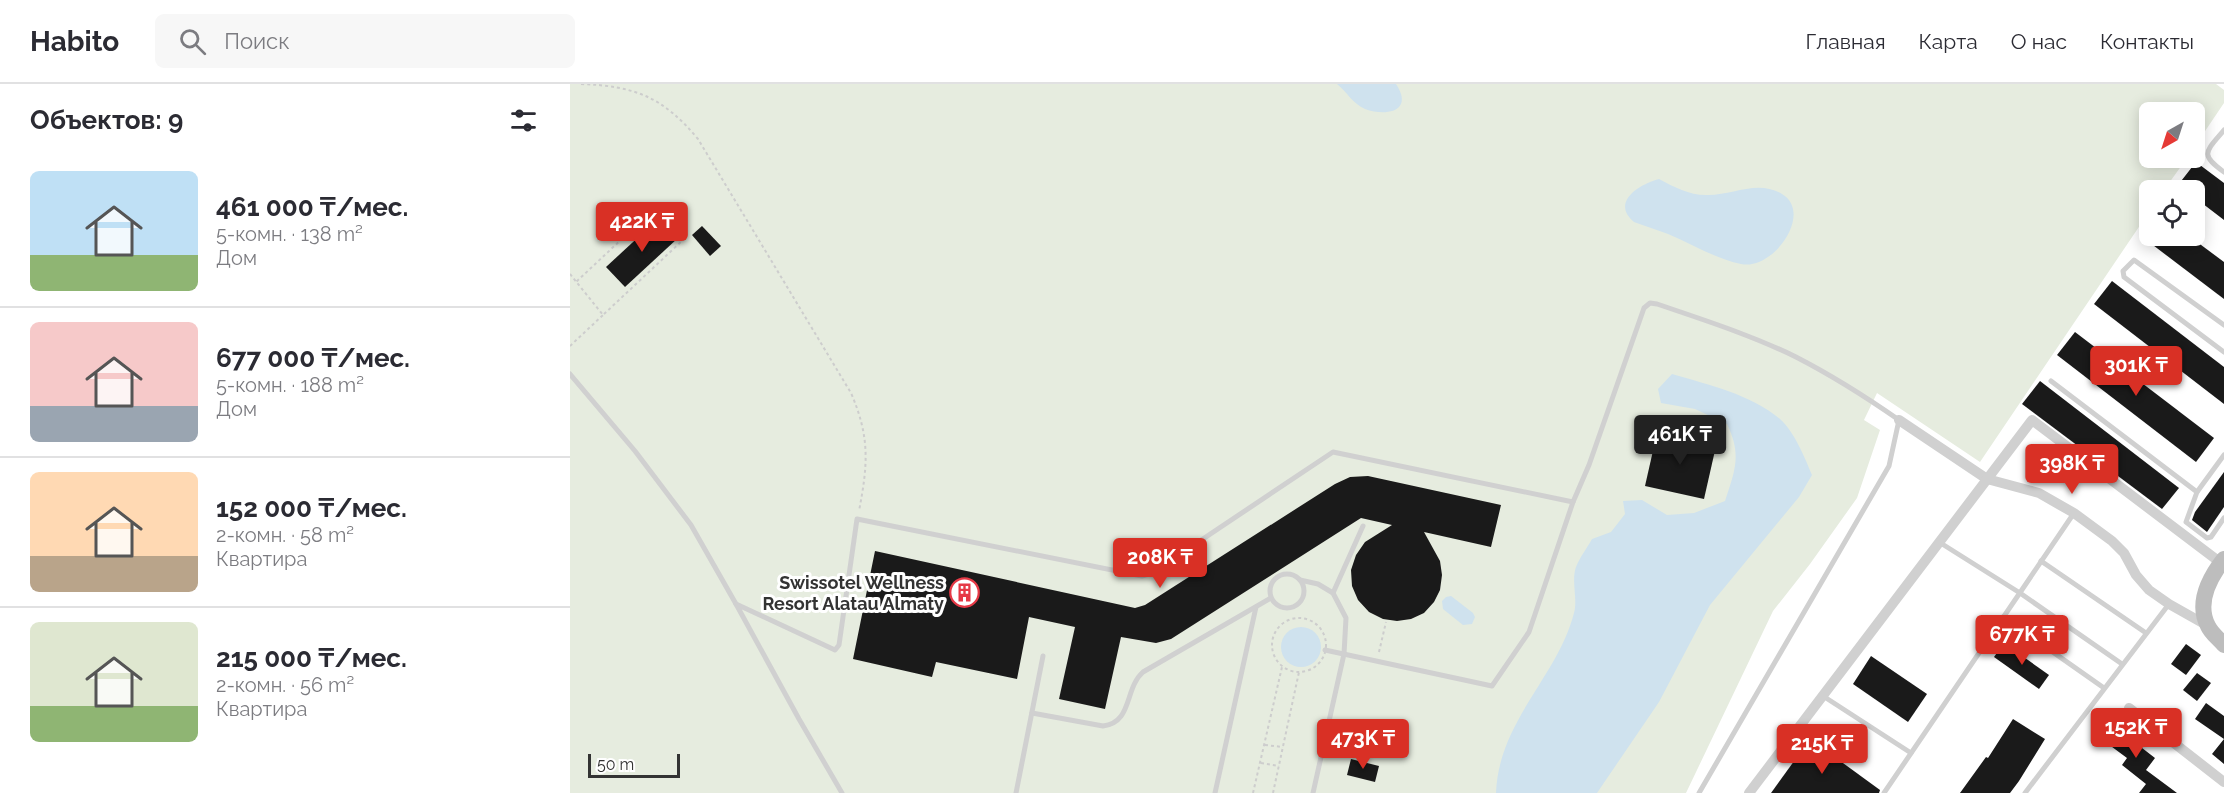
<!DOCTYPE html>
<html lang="ru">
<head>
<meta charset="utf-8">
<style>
  body { margin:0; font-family:Raleway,sans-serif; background:#f7f7f7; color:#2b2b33; height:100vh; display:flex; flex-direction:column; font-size:22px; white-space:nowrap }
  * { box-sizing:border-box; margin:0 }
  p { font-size:20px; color:#7c7c81 }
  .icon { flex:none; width:33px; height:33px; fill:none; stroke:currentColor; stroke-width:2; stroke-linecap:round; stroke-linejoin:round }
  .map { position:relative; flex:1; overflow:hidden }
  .details { display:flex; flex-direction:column; background:#fff; width:570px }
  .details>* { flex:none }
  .needle { width:39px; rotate:219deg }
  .buttons { position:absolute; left:1569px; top:18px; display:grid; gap:12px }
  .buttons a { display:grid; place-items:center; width:66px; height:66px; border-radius:9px; background:#fff; box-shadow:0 3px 15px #0003; font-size:30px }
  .scale { position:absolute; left:18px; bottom:15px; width:92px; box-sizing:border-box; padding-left:6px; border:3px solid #333; border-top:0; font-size:16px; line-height:21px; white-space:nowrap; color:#333; -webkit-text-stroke:4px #fff; paint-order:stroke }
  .price { position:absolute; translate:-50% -51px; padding:0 14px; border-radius:6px; background:#d93025; color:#fff; font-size:20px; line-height:39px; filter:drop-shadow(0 2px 3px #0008) }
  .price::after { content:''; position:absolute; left:50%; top:36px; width:18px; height:14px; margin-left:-9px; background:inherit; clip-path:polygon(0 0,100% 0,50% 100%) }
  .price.on { background:#222; color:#fff }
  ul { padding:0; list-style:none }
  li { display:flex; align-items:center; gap:18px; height:150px; padding:0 30px }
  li+li { border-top:2px solid #e1e1e2 }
  li span { display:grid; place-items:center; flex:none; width:168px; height:120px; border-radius:9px; color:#555 }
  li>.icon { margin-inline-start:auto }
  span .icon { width:72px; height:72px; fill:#fffc; stroke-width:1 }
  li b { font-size:26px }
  h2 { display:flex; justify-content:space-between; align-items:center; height:72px; padding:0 30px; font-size:26px }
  header { display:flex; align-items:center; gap:36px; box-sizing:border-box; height:84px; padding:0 30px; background:#fff; border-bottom:2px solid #e1e1e2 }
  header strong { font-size:28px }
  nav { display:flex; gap:33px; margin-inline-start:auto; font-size:21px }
  .search { width:420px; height:54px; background:#f7f7f7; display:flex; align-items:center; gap:15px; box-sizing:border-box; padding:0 21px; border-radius:9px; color:#7c7c81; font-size:22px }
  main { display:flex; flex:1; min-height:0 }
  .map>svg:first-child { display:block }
  .green { fill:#e6ecdf }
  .water { fill:#cfe2ee }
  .building { fill:#1a1a1a }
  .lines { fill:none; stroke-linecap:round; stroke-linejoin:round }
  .path { stroke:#cdcdcd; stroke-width:2; stroke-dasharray:3 3; stroke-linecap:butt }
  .service { stroke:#d0d0d0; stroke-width:5 }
  .minor { stroke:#d0d0d0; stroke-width:10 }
  .secondary { stroke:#bdbdbd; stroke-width:16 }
  .labels { text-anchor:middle; stroke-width:6; stroke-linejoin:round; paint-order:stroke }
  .poi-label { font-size:18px; font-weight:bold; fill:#333; stroke:#fff; text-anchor:end }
</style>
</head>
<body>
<header>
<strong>Habito</strong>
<div class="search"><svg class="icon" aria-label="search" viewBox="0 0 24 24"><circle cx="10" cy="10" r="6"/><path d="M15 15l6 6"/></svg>Поиск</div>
<nav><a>Главная</a><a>Карта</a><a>О нас</a><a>Контакты</a></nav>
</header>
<main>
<section class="details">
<h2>Объектов: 9<svg class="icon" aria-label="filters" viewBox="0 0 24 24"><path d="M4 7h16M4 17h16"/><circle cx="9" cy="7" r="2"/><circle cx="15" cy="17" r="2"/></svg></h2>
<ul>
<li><span style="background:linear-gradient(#bfe0f5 70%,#8fb573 0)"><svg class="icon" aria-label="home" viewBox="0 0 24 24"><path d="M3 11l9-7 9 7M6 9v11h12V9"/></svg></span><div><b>461 000 ₸/мес.</b><p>5-комн. · 138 m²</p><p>Дом</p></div></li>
<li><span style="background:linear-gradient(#f6c9c9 70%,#9aa5b1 0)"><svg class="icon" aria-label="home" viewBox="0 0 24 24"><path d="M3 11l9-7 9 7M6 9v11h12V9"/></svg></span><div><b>677 000 ₸/мес.</b><p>5-комн. · 188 m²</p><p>Дом</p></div></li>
<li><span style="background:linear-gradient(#ffd9b3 70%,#b9a48a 0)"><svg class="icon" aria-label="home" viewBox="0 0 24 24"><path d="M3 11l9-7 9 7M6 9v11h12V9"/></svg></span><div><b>152 000 ₸/мес.</b><p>2-комн. · 58 m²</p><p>Квартира</p></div></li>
<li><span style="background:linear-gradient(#dfe7d0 70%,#8fb573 0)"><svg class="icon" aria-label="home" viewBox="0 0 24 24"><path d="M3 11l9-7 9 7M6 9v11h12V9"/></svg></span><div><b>215 000 ₸/мес.</b><p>2-комн. · 56 m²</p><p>Квартира</p></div></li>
</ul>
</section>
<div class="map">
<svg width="1654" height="709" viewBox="0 0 1654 709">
  <rect width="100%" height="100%" fill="#fff"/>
  <path class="green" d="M0,0h1646l8,6v13l-29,43 -1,-34h-44v46h37l-23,32h-14l-1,22 -169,250 -103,-69 -13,27 16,10 -23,68 -47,66 -37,47 -87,182h-1116z"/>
  <g class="water">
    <path d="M767,0h59c18,27 -9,33 -31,25 -12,-5 -18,-17 -28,-25z"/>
    <path d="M1089,95c15,8 30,16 47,16 26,1 51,-16 76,-1 32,19 -9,77 -41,70 -25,-5 -49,-20 -73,-30 -11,-4 -23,-8 -34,-12 -24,-20 6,-38 25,-43z"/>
    <path d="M1102,290c37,11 78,20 108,45 14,12 25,39 32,56l-13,22 -89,108 -51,97 -62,91h-101c3,-73 61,-115 78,-180 4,-14 -3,-32 2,-46 4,-10 11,-19 16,-28l19,-7 14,-18 -2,-13 19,-1 25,15 27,-2 31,-12c10,-31 17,-46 2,-77l-32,-15 -34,-6 -3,-14z"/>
    <path d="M881,512l22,17 2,4 -3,7 -9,1 -20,-16 -1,-8 4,-4z"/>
    <circle cx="731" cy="563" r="20"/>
  </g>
  <g class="building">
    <path d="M1626,78l28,21v37l-30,-23v-7h-9l-7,-5z"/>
    <path d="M89,134l19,20 -53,49 -19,-20z"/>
    <path d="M132,142l19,20 -11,10 -18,-21z"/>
    <path d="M1571,152h48l35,26v37z"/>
    <path d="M1542,197l112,86v37l-130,-100z"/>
    <path d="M1505,248l139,106 -18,24 -139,-107z"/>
    <path d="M1470,297l139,107 -17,21 -140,-105z"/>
    <path d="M1087,349l59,13 -12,53 -59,-13z"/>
    <path d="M1654,388v35l-17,25 -15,-12 3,-8z"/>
    <path d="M798,392l133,29 -10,42 -67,-15 16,29 2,14 -2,15 -6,12 -10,11 -13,6 -14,2 -14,-2 -14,-7 -11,-12 -6,-14 -1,-16 5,-15 9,-13 27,-17 -31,-7 -190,121 -15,4 -35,-6 -16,72 -46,-10 16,-72 -46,-10 -12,62 -81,-17 -4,15 -79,-18 22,-108 260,57 10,-3 190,-121 15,-7z"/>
    <path d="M1434,559l45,32 -10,14 -45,-32z"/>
    <path d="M1616,560l15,11 -15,20 -15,-11z"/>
    <path d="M1301,572l56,38 -19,28 -55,-38z"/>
    <path d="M1627,589l14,10 -14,18 -14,-11z"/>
    <path d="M1636,619l18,13v48l-12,-10 12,-15 -29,-20z"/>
    <path d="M1443,635l32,20 -26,42 -9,12h-50l26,-36 2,1z"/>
    <path d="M1549,637l18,14 -4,6 22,17 -9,12 31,23h-38l7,-9 -24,-19 5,-7 -23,-17z"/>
    <path d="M1240,655l70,51 -1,3h-108z"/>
    <path d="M781,675l28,7 -4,16 -28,-7z"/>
  </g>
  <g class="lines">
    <g class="path">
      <path d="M11,0c54,2 82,13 117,55l153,254c19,44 17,71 8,118"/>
      <path d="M0,190l33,41 81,-76 -28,-32 -80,75"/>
      <path d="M0,262l33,-31"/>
      <circle cx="729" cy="561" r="27"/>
      <path d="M809,568l7,-30"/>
      <path d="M695,661l18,2"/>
      <path d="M691,679l18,3"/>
      <path d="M683,709l29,-126"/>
      <path d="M703,709l26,-121"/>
    </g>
    <g class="service">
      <path d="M1654,46c-18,22 -25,24 0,42"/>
      <path d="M1654,241l-90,-65 -11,11 1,6 100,75"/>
      <path d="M0,290l65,77 56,74 45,79"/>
      <path d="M1481,297l146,111 27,-37"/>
      <path d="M1627,408l-11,30 21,16 4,-1 13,-19"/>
      <path d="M1369,458l81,51 102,71"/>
      <path d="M1471,477l105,72"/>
      <circle cx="717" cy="507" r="17"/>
      <path d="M730,496l18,4 15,9 13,25 -2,36 -31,139"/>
      <path d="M763,509l30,-67"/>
      <path d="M1433,533l101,71"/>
      <path d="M755,566l167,36 37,-54 44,-130 16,-37 55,-157 6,-5 7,1c47,16 94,31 139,53 35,18 70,40 103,63l-10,46 -190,327"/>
      <path d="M1253,612l88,57"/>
      <path d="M462,629l71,13c30,-4 21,-37 40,-54l128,-74"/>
      <path d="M272,709l-43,-74 -63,-115 99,46 4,-5 18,-126 285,57 10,-3 181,-121 240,50"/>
      <path d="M446,709l27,-137"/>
      <path d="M645,709l41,-186"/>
      <path d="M1314,709l190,-280"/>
      <path d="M1455,709l144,-189"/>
    </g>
    <g class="minor">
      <path d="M1329,336l88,59 52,14 35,20 38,28 12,12 12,22 13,15 20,14 39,22"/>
      <path d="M1559,624l95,74"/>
      <path d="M1179,709l283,-373 189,143"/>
    </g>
    <path class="secondary" d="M1654,475c-14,18 -28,44 -16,67 3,7 11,13 16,19"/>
  </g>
  <defs>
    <symbol id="building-ring" viewBox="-11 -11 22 22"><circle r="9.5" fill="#fff" stroke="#e63946" stroke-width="1.5"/><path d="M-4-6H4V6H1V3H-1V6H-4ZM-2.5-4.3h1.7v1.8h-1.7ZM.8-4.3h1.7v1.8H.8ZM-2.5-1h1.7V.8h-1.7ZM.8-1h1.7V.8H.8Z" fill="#e63946"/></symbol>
  </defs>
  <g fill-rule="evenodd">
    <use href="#building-ring" x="378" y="492" width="33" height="33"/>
  </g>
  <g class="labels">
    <g class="poi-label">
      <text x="374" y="505">Swissotel Wellness<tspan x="374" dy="21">Resort Alatau Almaty</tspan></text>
    </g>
  </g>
</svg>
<div class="buttons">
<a><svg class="needle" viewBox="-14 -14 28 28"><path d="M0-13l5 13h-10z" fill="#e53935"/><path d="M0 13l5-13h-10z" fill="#7c7c81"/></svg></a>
<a><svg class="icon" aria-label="locate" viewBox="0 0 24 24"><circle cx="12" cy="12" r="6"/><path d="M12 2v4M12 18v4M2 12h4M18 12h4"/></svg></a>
</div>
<div class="scale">50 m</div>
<b class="price" style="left:72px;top:169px">422K ₸</b>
<b class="price" style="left:1566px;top:313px">301K ₸</b>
<b class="price on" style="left:1110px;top:382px">461K ₸</b>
<b class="price" style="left:1502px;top:411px">398K ₸</b>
<b class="price" style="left:590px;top:505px">208K ₸</b>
<b class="price" style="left:1452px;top:582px">677K ₸</b>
<b class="price" style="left:1566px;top:675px">152K ₸</b>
<b class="price" style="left:793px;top:686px">473K ₸</b>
<b class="price" style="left:1252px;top:691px">215K ₸</b>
</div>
</main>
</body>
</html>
